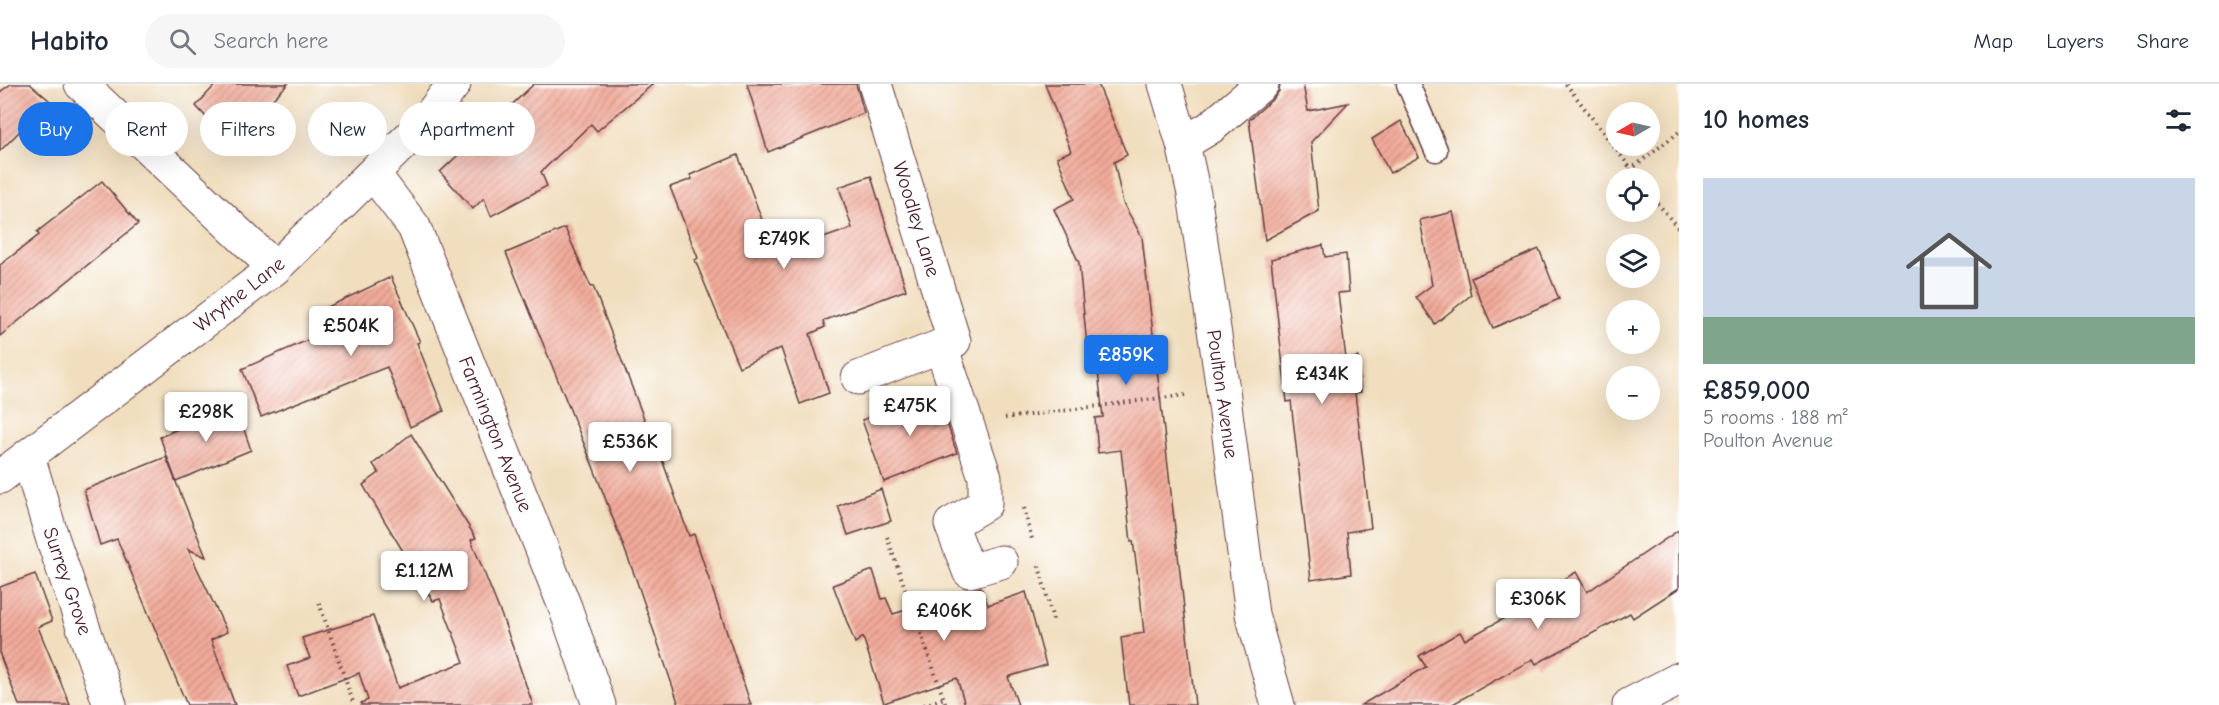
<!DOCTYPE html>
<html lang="en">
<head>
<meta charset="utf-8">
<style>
  body { margin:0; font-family:"Comic Neue",sans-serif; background:#f6f6f7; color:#1f2937; height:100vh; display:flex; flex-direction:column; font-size:22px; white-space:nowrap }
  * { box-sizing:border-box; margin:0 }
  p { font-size:20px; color:#747a83 }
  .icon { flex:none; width:33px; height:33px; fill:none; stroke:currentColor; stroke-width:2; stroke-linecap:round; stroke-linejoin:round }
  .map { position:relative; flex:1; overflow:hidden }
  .details { display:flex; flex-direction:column; background:#fff; width:540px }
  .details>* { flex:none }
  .hud { position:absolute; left:18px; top:18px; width:570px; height:54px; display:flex; gap:12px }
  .needle { width:39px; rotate:261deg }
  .tools { position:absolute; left:1606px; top:18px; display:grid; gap:12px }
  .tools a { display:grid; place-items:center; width:54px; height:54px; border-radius:50%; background:#fff; box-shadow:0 6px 24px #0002; font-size:30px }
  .price { position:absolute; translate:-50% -51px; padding:0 14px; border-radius:6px; background:#fff; color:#222; font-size:20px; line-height:39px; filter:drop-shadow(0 2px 3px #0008) }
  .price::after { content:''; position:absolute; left:50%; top:36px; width:18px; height:14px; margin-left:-9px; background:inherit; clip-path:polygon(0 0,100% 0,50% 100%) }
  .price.active { background:#1a73e8; color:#fff }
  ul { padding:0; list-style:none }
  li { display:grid; align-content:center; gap:12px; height:318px; padding:0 24px }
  li span { display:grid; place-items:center; height:186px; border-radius:0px; color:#555 }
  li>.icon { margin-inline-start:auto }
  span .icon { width:108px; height:108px; fill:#fffc; stroke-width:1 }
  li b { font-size:26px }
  h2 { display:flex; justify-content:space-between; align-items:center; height:72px; padding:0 24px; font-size:26px }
  .tag { padding:0 21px; border-radius:27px; background:#fff; box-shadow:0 6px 24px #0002; font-size:21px; line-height:54px }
  .tag.active { background:#1a73e8; color:#fff }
  header { display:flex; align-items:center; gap:36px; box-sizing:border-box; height:84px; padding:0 30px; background:#fff; border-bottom:2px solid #e0e1e3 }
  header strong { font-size:28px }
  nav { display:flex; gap:33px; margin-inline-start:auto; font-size:21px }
  .search { width:420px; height:54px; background:#f6f6f7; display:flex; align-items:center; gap:15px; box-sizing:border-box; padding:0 21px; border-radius:33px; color:#747a83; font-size:22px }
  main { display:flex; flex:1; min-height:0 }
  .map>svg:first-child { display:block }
  .building { fill:url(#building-hatch) }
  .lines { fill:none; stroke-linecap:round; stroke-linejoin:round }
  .lane-casing { stroke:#633c41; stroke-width:25 }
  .street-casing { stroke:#633c41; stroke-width:35 }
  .secondary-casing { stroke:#633c41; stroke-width:35 }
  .path { stroke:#633c41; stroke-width:4; stroke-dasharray:1.5 4.5; stroke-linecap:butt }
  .lane { stroke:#fff; stroke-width:22 }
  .street { stroke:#fff; stroke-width:33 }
  .secondary { stroke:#fff; stroke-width:33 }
  .labels { text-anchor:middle; stroke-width:4.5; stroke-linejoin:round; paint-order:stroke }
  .street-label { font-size:20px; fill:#4a1f2b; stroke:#fff }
</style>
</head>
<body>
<header>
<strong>Habito</strong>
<div class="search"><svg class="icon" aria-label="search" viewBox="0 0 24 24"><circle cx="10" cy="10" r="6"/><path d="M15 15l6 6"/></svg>Search here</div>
<nav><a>Map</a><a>Layers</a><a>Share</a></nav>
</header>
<main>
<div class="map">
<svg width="1679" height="621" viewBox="0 0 1679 621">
  <defs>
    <pattern id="building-hatch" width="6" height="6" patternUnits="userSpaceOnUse" patternTransform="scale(1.5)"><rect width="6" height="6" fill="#f2ab9a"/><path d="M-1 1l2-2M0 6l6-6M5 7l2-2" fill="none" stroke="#c68b7e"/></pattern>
  </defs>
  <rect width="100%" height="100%" fill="#fff"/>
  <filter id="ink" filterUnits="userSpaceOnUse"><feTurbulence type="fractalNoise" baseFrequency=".0167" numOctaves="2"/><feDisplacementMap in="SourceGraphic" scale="12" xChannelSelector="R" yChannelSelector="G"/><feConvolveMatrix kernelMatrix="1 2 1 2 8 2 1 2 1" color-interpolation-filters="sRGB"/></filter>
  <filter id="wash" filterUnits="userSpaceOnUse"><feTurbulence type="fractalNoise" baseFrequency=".008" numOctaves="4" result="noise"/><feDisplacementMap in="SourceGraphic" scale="24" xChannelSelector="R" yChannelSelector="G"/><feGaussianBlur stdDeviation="1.35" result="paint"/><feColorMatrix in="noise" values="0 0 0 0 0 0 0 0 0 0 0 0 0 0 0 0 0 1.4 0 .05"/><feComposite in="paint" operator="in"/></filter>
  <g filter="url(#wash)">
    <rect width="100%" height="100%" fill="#f1debe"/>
    <g id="blocks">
      <g class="building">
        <path d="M11,0h19l20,17 -50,50v-59z"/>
        <path d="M216,0h72l-59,58 -33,-36z"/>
        <path d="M534,0h119l-56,47 -6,-7 -50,48 6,14 -56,30 -7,-18 -11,11 -33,-37z"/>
        <path d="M747,0h109l8,29 -96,39z"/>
        <path d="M1045,0h53l29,71 -13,7 9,41 19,34 53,468h-66l-8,-68 23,-4 -5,-49 -6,-43 -2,1 -10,-92 -23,3 -3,-35 8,-1 -8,-73 -8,2 -8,-83 -25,-54 20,-10 -17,-42 14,-6z"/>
        <path d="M1280,0h23l5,27 40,-8 -37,39 8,69 -54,29 -16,-120 25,-22 5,-7z"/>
        <path d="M1401,37l18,36 -29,16 -18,-34z"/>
        <path d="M738,71l37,100 77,-27 -13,-41 32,-11 35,114 -83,31 2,6 -15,7 19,59 -29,11 -19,-56 -42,19 -44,-107 3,-2 -28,-71 22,-8 -2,-4z"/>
        <path d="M102,97l36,43 -138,112v-71l39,-30 -2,-3z"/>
        <path d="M1453,128l18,83 -36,29 -19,-27 16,-12 -12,-65z"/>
        <path d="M565,144l26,59 2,-1 55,143 3,-1 38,108 5,-2 57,171h-72l-43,-126 -45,-118 -85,-208z"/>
        <path d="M1323,161l2,12 21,-3 3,38 -11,1 8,66 12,-2 3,35 -6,1 16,135 -24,4 4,42 -40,6 -20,-179 -4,1 -16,-143z"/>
        <path d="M1539,165l20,50 -66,29 -22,-50z"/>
        <path d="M391,193l29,65 -3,1 27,68 -34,16 -23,-60 -126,50 -19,-48 82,-36 -9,-20z"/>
        <path d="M937,309l20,60 -73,29 -22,-62z"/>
        <path d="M235,319l16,47 -75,31 -16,-44z"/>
        <path d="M411,350l65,104 -5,2 32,79 30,86h-172v-2l7,-3 -9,-27 -61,23 -11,-30 23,-8 -8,-20 71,-22 25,72 66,-26 -24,-63 -7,2 -70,-116 16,-12 -6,-9z"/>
        <path d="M166,373l40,100 -18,-8 39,83 -16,8 24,65h-48l-70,-166 -17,6 -16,-55z"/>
        <path d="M881,405l10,32 -43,14 -10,-29z"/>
        <path d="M1679,446v58l-46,30 -3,-5 -94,51 -3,-5 -82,46h-90l65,-38 -7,-11 41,-24 5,8 86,-48 -2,-4 27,-16 11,20z"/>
        <path d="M873,486l9,29 4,-1 7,16 88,-27 7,18 38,-13 20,73 -38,12 10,28h-53l-8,-27 -73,25 -21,-66 -8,6 -22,-58z"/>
        <path d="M35,490l17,47 -14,6 32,78h-51l-19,-50v-68z"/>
      </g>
    </g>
  </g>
  <g filter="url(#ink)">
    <use href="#blocks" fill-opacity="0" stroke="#633c41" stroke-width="1.5"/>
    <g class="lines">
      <defs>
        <path id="lane" d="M1408,0l28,66"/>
        <g id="street">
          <path d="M81,0l194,184"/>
          <path d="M875,0l79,257 -13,5 44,131v27l-34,20 18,47 32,-9"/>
          <path d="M1165,0l18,60 11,50 29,196 29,224 26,91"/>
          <path d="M1183,60l28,-17 51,-43"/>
          <path d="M372,91l7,6 35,46 151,380 34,98"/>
          <path d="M858,294l83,-32"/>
          <path d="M28,372l24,81 58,168"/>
          <path d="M1629,621l50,-26"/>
        </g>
        <path id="secondary" d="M0,393l275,-209 150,-146 29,-38"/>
      </defs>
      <use href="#lane" class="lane-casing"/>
      <use href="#street" class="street-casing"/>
      <use href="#secondary" class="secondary-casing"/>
      <g class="path">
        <path d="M1566,0l72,94"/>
        <path d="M1630,86l49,-38"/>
        <path d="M1650,110l29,35"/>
        <path d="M1005,334l180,-23"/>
        <path d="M1024,424l8,31"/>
        <path d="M887,453l59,168"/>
        <path d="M1039,482l15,58"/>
        <path d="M319,519l35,102"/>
        <path d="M924,621l20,-7"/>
      </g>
      <use href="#lane" class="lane"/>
      <use href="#street" class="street"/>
      <use href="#secondary" class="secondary"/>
    </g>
  </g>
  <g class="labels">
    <g class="street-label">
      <text transform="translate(917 135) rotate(73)" y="7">Woodley Lane</text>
      <text transform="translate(239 210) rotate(-38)" y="7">Wrythe Lane</text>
      <text transform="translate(1223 310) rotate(82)" y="7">Poulton Avenue</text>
      <text transform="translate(496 350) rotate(68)" y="7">Farmington Avenue</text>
      <text transform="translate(68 497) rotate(71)" y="7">Surrey Grove</text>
    </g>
  </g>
</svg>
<div class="tools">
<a><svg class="needle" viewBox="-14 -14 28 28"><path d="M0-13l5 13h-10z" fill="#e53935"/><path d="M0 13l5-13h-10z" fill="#747a83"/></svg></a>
<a><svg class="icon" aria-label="locate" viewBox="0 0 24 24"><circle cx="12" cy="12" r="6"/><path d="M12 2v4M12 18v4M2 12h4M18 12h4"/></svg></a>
<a><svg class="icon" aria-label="layers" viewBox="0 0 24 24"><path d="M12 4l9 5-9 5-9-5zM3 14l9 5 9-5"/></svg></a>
<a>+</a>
<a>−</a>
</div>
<b class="price" style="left:784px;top:186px">£749K</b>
<b class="price" style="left:351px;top:273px">£504K</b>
<b class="price active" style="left:1126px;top:302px">£859K</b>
<b class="price" style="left:1322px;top:321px">£434K</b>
<b class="price" style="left:910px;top:353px">£475K</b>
<b class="price" style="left:206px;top:359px">£298K</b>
<b class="price" style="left:630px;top:389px">£536K</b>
<b class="price" style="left:424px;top:518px">£1.12M</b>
<b class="price" style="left:1538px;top:546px">£306K</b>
<b class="price" style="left:944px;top:558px">£406K</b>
<div class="hud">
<a class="tag active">Buy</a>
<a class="tag">Rent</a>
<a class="tag">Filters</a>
<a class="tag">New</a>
<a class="tag">Apartment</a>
</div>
</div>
<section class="details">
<h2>10 homes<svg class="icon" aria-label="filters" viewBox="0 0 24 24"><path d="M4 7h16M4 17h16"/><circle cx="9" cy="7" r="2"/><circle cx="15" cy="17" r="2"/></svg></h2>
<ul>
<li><span style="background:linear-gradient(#c9d6e8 75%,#7fa58c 0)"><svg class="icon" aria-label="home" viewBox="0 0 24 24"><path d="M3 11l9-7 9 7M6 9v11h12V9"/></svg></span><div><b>£859,000</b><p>5 rooms · 188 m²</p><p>Poulton Avenue</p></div></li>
</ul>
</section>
</main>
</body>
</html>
